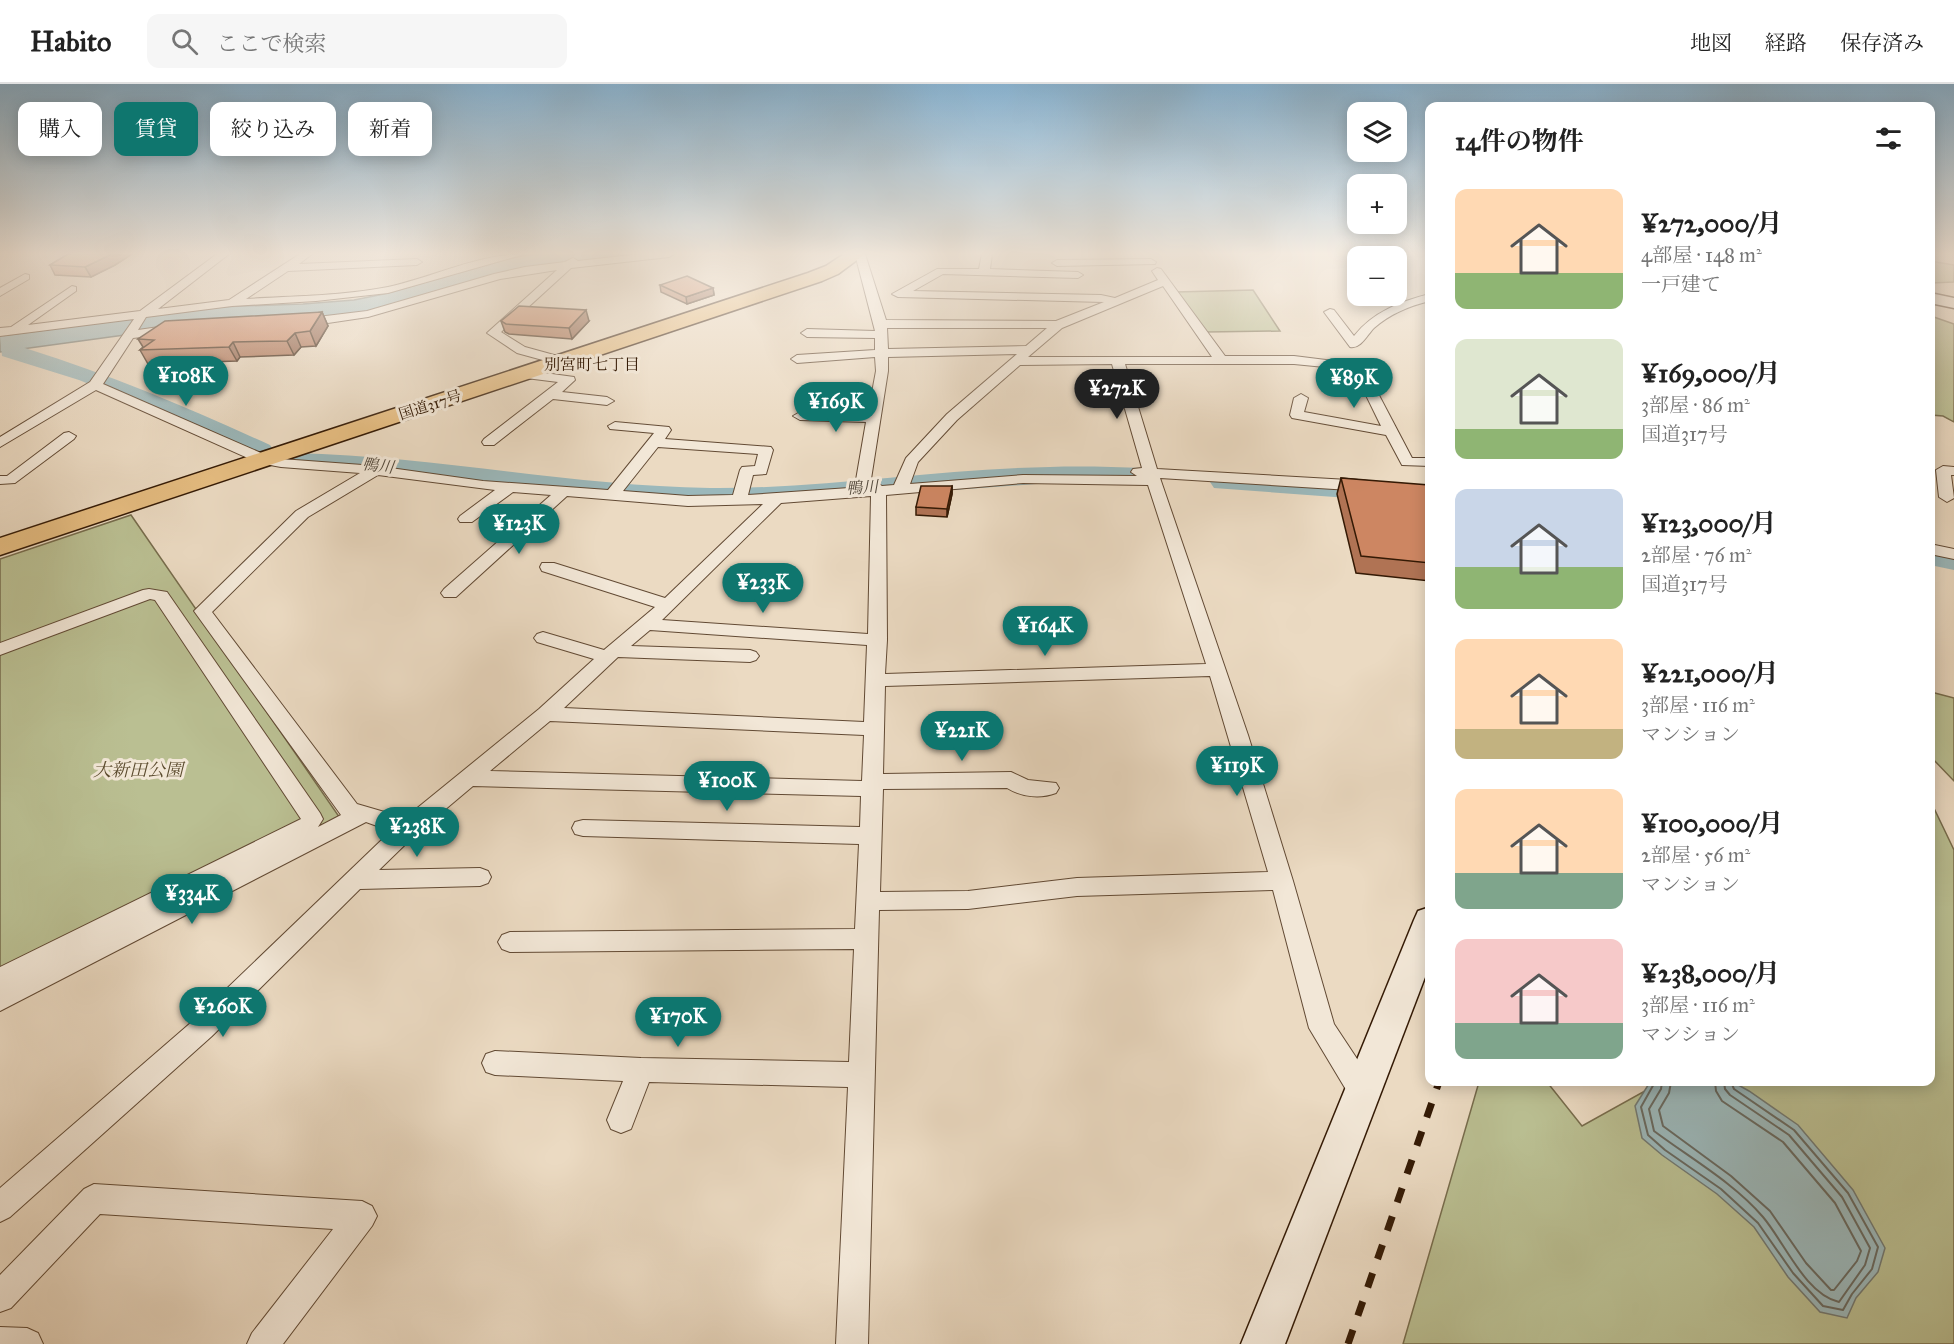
<!DOCTYPE html>
<html lang="ja">
<head>
<meta charset="utf-8">
<style>
  body { margin:0; font-family:"IM FELL Great Primer","Noto Serif JP",serif; background:#f6f6f6; color:#222; height:100vh; display:flex; flex-direction:column; font-size:22px; white-space:nowrap }
  * { box-sizing:border-box; margin:0 }
  p { font-size:20px; color:#767676 }
  .icon { flex:none; width:33px; height:33px; fill:none; stroke:currentColor; stroke-width:2; stroke-linecap:round; stroke-linejoin:round }
  .map { position:relative; flex:1; overflow:hidden }
  .details { position:absolute; left:1425px; top:18px; width:510px; height:984px; display:flex; flex-direction:column; background:#fff; border-radius:12px; box-shadow:0 3px 15px #0003 }
  .details>* { flex:none }
  .top-card { position:absolute; left:18px; top:18px; width:570px; height:54px; display:flex; gap:12px }
  .fabs { position:absolute; left:1347px; top:18px; display:grid; gap:12px }
  .fabs a { display:grid; place-items:center; width:60px; height:60px; border-radius:12px; background:#fff; box-shadow:0 3px 15px #0003; font-size:30px }
  .price { position:absolute; translate:-50% -51px; padding:0 14px; border-radius:21px; background:#0f766e; color:#fff; font-size:20px; line-height:39px; filter:drop-shadow(0 2px 3px #0008) }
  .price::after { content:''; position:absolute; left:50%; top:36px; width:18px; height:14px; margin-left:-9px; background:inherit; clip-path:polygon(0 0,100% 0,50% 100%) }
  .price.on { background:#222; color:#fff }
  ul { padding:0; list-style:none }
  li { display:flex; align-items:center; gap:18px; height:150px; padding:0 30px }
  li span { display:grid; place-items:center; flex:none; width:168px; height:120px; border-radius:12px; color:#555 }
  li>.icon { margin-inline-start:auto }
  span .icon { width:72px; height:72px; fill:#fffc; stroke-width:1 }
  li b { font-size:26px }
  h2 { display:flex; justify-content:space-between; align-items:center; height:72px; padding:0 30px; font-size:26px }
  .tag { padding:0 21px; border-radius:12px; background:#fff; box-shadow:0 3px 15px #0003; font-size:21px; line-height:54px }
  .tag.on { background:#0f766e; color:#fff }
  header { display:flex; align-items:center; gap:36px; box-sizing:border-box; height:84px; padding:0 30px; background:#fff; border-bottom:2px solid #e0e0e0 }
  header strong { font-size:28px }
  nav { display:flex; gap:33px; margin-inline-start:auto; font-size:21px }
  .search { width:420px; height:54px; background:#f6f6f6; display:flex; align-items:center; gap:15px; box-sizing:border-box; padding:0 21px; border-radius:12px; color:#767676; font-size:22px }
  .map>svg:first-child { display:block }
  .green { fill:#babf92; stroke:#776c4c; stroke-width:1.5 }
  .water { fill:#9bb8bb; stroke:#727972; stroke-width:1.5 }
  .lines { fill:none; stroke-linecap:round; stroke-linejoin:round }
  .shore { stroke:#686960; stroke-width:2 }
  .river { fill:#9bb8bb; fill-rule:evenodd }
  .street-casing { stroke:#624a34; stroke-width:2 }
  .secondary-casing { stroke:#341a05; stroke-width:3 }
  .highway-casing { stroke:#341a05; stroke-width:3 }
  .street { fill:#f2e7d7; fill-rule:evenodd }
  .secondary { fill:#f2e7d7; fill-rule:evenodd }
  .highway { fill:#e6bd81; fill-rule:evenodd }
  .rail { stroke:#341a05; stroke-width:7; stroke-dasharray:15 15; stroke-linecap:butt }
  .wall { fill:#b07354; stroke:#341a05; stroke-width:1.5 }
  .shaded-wall { fill:#905e45; stroke:#341a05; stroke-width:1.5 }
  .building { fill:#cd8662; stroke:#341a05; stroke-width:1.5 }
  .labels { text-anchor:middle; stroke-width:6; stroke-linejoin:round; paint-order:stroke }
  .far-street-label { font-size:15px; fill:#341a05; stroke:#f2e7d7 }
  .far-neighbourhood-label { font-size:16px; fill:#341a05; stroke:#f2e7d7 }
  .far-water-label { font-size:16px; font-style:italic; fill:#53493c; stroke:#f2e7d7 }
  .park-label { font-size:18px; font-style:italic; fill:#5c4c2f; stroke:#f2e7d7 }
</style>
</head>
<body>
<header>
<strong>Habito</strong>
<div class="search"><svg class="icon" aria-label="search" viewBox="0 0 24 24"><circle cx="10" cy="10" r="6"/><path d="M15 15l6 6"/></svg>ここで検索</div>
<nav><a>地図</a><a>経路</a><a>保存済み</a></nav>
</header>
<div class="map">
<svg width="1954" height="1260" viewBox="0 0 1954 1260">
  <rect width="100%" height="100%" fill="#ebdac2"/>
  <filter id="stains"><feTurbulence type="fractalNoise" baseFrequency=".00333" numOctaves="4"/><feColorMatrix values="0 0 0 0 .2 0 0 0 0 .09 0 0 0 0 .02 0 0 0 .5 -.17"/></filter>
  <radialGradient id="worn" r=".72"><stop offset=".6" stop-color="#630" stop-opacity="0"/><stop offset="1" stop-color="#630" stop-opacity=".3"/></radialGradient>
  <g class="green">
    <path d="M1930,177l24,4v17l-23,1z"/>
    <path d="M1253,206l27,41 -74,1 -30,-40z"/>
    <path d="M1931,232l23,8v98l-11,-6 -12,-1z"/>
    <path d="M131,431l211,306 -342,177v-439z"/>
    <path d="M1931,608l23,6v83l-23,-24z"/>
    <path d="M1931,718l23,48v494h-551l76,-262h68l35,44 79,-44h269z"/>
  </g>
  <g class="water">
    <path d="M534,170h126l-143,16 -114,34 -54,12 -151,9 -198,27v-16l216,-29 87,-3 51,-4 30,-6 127,-36z"/>
    <path d="M1650,998h83l16,9 49,34 55,65 32,58 -7,24 -22,26 -9,20 -27,-6 -32,-35 -34,-50 -37,-33 -55,-39 -20,-17 -7,-32z"/>
  </g>
  <g class="lines">
    <g class="shore">
      <path d="M1655,998l-14,25 7,28 17,15 56,39 37,34 35,50 30,33 20,4 9,-16 20,-25 6,-22 -30,-54 -54,-63 -60,-41 -3,-7"/>
      <path d="M1662,998l-1,7 -12,20 5,22c36,27 80,52 109,86 22,26 42,77 76,85l26,-37 5,-17 -28,-51 -53,-62 -59,-40 -5,-6 -1,-7"/>
      <path d="M1671,998l-2,11 -10,17 4,16 68,50 39,35 36,52 25,27h3l23,-29 4,-10 -26,-48 -52,-61 -61,-41 -6,-10 -1,-9"/>
    </g>
    <g class="river">
      <path d="M0,251c11,3 17,11 28,14 86,27 161,59 242,96l4,6 -4,6 -9,2 -9,-2 -113,-53 -60,-24 -77,-24z"/>
      <path d="M295,369c139,3 276,33 415,35 114,1 227,-19 340,-21 31,-1 63,0 95,1l10,2 4,6 -4,6 -10,2 -96,-1 -248,18 -91,3 -154,-10 -210,-24 -51,-1 -9,-2 -4,-6 4,-6z"/>
      <path d="M1224,390l206,14v16l-216,-16 -4,-6 4,-6z"/>
      <path d="M1930,463l24,5v18l-24,-5z"/>
    </g>
    <defs>
      <g id="street">
        <path d="M217,170h12l-71,55 71,-9 71,-46h12l-13,10 118,-5 5,3 -5,3 -129,6 -42,28c47,-3 96,-3 142,-12 46,-10 89,-33 137,-33l-137,39 -72,8 -84,5 -86,11 -8,13 35,-5 6,4 -6,4 -40,5 -30,46 165,72 13,3 95,7 107,15 125,9 46,-57 -44,-4 -2,-3 7,-4 54,5 2,3 -6,9 106,8 2,3 -7,24 -13,1 -5,20 116,-8 -8,-7 10,-58 -66,-2 -7,-4 7,-4 68,2 8,-43 -1,-14 -78,6 -6,-4 6,-4 78,-5v-12l-68,-1 -6,-4 6,-4 68,2 -20,-77h10l21,66 170,1 48,-19 -206,-5 -6,-3 45,-25h42l3,-15h10l-2,15 88,3 5,3 -5,3 -135,-4 -30,17 188,4 14,3 43,-18 -6,-9 5,-3 4,1 64,87h69l48,6 29,18 41,78h18v8l-28,-1 -16,-30 -94,-17 -2,-3 4,-17 7,-4 7,4 -4,14 77,14 -20,-41 -26,-17 -41,-4h-169l32,105 209,12 8,5 -8,5 -206,-13 88,257 45,146 41,143 37,56 3,9 -3,9 -10,4 -10,-4 -42,-70 -36,-138 -196,6 -109,13 -89,1 -11,434h-32l12,-257 -199,-5 -18,47 -10,4 -10,-4 -4,-9 16,-39 -128,-6 -9,-3 -4,-9 4,-9 9,-3 146,7 208,4 5,-113 -344,3 -8,-3 -4,-7 4,-7 8,-3 345,-3 4,-85 -276,-8 -8,-2 -3,-6 3,-6 8,-2 277,7 1,-31 -388,-10 -57,48 -37,36 101,-2 8,3 3,6 -3,6 -8,3 -120,3 -148,147 -202,181 -10,5v-34l194,-168 197,-189 -25,-9 -366,189v-44l301,-148 -146,-219 -5,-1 -150,56v-12l143,-53 6,-1 18,3 153,221 3,6 -5,8 23,-12 -147,-204 102,-100 64,-38 -79,-6 -22,-4 -163,-73 -96,57v-10l90,-55 44,-63 -134,17v-8l11,-1 61,-41 4,1v4l-48,34 112,-14zM1163,202l49,71h-184l34,-29zM887,244h160l-21,18 -138,3zM1017,270l-70,60 -41,44 -12,27 -12,1 -11,-7 17,-108v-14zM1112,280l30,104 -9,1 -2,3 6,4 -114,-1 -113,9 8,-22 39,-42 63,-55zM658,363l100,7 -3,12 -13,1 -2,3 -7,25 -45,1 -65,-5zM378,391l117,15 -35,26 -2,3 2,3h12l41,-30 38,3 -107,94 -3,4 3,4h12l111,-101 121,10 75,-2 -98,94 -111,-35h-12l-2,4 2,4 113,36 -51,43 -61,-18 -6,2 -3,4 3,4 57,17 -55,50 -134,109 -48,-14 -145,-192 96,-95zM1023,399l125,2 58,179 -321,10 2,-34 -1,-145zM871,412l-3,138 -206,-14 119,-117zM650,546l217,15 -3,77 -300,-14 54,-51 132,5 6,-2 3,-4 -3,-4 -6,-2 -119,-4zM1210,592l58,196 -191,6 -109,13 -88,1 3,-103 124,-1c15,9 33,11 49,5l3,-5 -3,-5 -28,-3 -17,-8 -128,2 2,-88zM550,637l314,14 -2,46 -372,-10z"/>
        <path d="M640,170h34l-5,3 -98,11 -70,64 24,15 40,11 2,3 -2,3 -4,1 -44,-12 -30,-20 70,-63 -57,9 -132,38 -67,10 -6,-4 6,-4 66,-8 127,-37 31,-7 40,-5 8,-4 5,3z"/>
        <path d="M1151,175l5,3 -1,2 -98,2 -5,-3 5,-3z"/>
        <path d="M25,190l4,1v4l-29,17v-8z"/>
        <path d="M1430,210v7c-21,5 -40,13 -56,27 -7,7 -13,21 -24,19l-26,-35 6,-3 4,1 20,26c19,-24 47,-35 76,-42z"/>
        <path d="M523,286l51,7 1,3 -13,12 45,5 7,4 -7,4 -54,-6 -59,46h-10l-2,-3 2,-3 74,-57 -40,-5 -1,-3 1,-3z"/>
        <path d="M69,348l7,4 -2,3 -59,44 -15,1v-8h7l57,-43z"/>
        <path d="M1943,382l11,1v8h-3l3,23 -7,4 -8,-5 -3,-27z"/>
        <path d="M1930,460l24,5v10l-24,-5z"/>
        <path d="M94,1100l268,17 10,5 5,10 -5,10 -89,118h-36l5,-11 81,-104 -233,-15 -89,94 -11,4v-37l84,-86z"/>
        <path d="M0,1243l27,1 11,5 5,11h-43z"/>
      </g>
      <g id="secondary">
        <path d="M1930,209l24,5v10l-24,-5z"/>
        <path d="M1430,823v57l-145,380h-44l173,-424 4,-9z"/>
      </g>
      <path id="highway" d="M844,170h21l-27,20 -16,7 -822,274v-17l808,-265 18,-7z"/>
    </defs>
    <use href="#street" class="street-casing"/>
    <use href="#secondary" class="secondary-casing"/>
    <use href="#highway" class="highway-casing"/>
    <use href="#street" class="street"/>
    <use href="#secondary" class="secondary"/>
    <use href="#highway" class="highway"/>
    <path class="rail" d="M1348,1260l91,-262"/>
  </g>
  <g class="wall">
    <path d="M68,170h64l-17,11 -24,12 -36,-2 -5,-10z"/>
    <path d="M660,201l53,3 1,7 -27,9 -26,-12z"/>
    <path d="M322,228l6,14 -12,20 -15,1 -7,8 -54,2 -3,4 -89,3 -8,-14 3,-3 -5,-8z"/>
    <path d="M501,237h88l-17,18 -63,-5 -4,-2z"/>
    <path d="M1341,394l89,9v94l-74,-8 -19,-79z"/>
    <path d="M952,402v8l-5,23 -31,-2v-8z"/>
  </g>
  <g class="shaded-wall">
    <path d="M112,170h20l-17,11 -24,12 -6,-10z"/>
    <path d="M713,204l1,7 -27,9 -1,-7z"/>
    <path d="M586,226l3,11 -17,18 -3,-11z"/>
    <path d="M322,228l6,14 -12,20 -6,-15z"/>
    <path d="M295,249l6,14 -7,8 -7,-14z"/>
    <path d="M233,258l7,15 -3,4 -8,-14z"/>
    <path d="M952,402v8l-5,23v-8z"/>
  </g>
  <g class="building">
    <path d="M68,170h44l-27,13 -35,-2z"/>
    <path d="M687,192l26,12 -27,9 -26,-12z"/>
    <path d="M519,222l67,4 -17,18 -63,-4 -5,-3z"/>
    <path d="M322,228l-12,19 -15,2 -8,8 -54,1 -4,5 -89,3 14,-10 -16,-1 27,-18z"/>
    <path d="M1341,394l88,7 1,78 -69,-7z"/>
    <path d="M921,402h31l-5,23 -31,-2z"/>
  </g>
  <linearGradient id="sky" x2="0" y2="1"><stop stop-color="#89b6d6"/><stop offset="0.49" stop-color="#f6eee4"/><stop offset="1" stop-color="#f6eee4" stop-opacity="0"/></linearGradient>
  <rect width="1954" height="346" fill="url(#sky)"/>
  <g class="labels">
    <g class="far-street-label">
      <text transform="translate(430 321) rotate(-18)" y="5">国道317号</text>
    </g>
    <g class="far-neighbourhood-label">
      <text x="592" y="286">別宮町七丁目</text>
    </g>
    <g class="far-water-label">
      <text transform="translate(378 381) rotate(7)" y="6">鴨川</text>
      <text transform="translate(862 403) rotate(-4)" y="6">鴨川</text>
    </g>
    <g class="park-label">
      <text x="138" y="692">大新田公園</text>
    </g>
  </g>
  <rect width="100%" height="100%" filter="url(#stains)"/>
  <rect width="100%" height="100%" fill="url(#worn)"/>
</svg>
<div class="fabs">
<a><svg class="icon" aria-label="layers" viewBox="0 0 24 24"><path d="M12 4l9 5-9 5-9-5zM3 14l9 5 9-5"/></svg></a>
<a>+</a>
<a>−</a>
</div>
<b class="price" style="left:186px;top:323px">¥108K</b>
<b class="price" style="left:1354px;top:325px">¥89K</b>
<b class="price on" style="left:1117px;top:336px">¥272K</b>
<b class="price" style="left:836px;top:349px">¥169K</b>
<b class="price" style="left:519px;top:471px">¥123K</b>
<b class="price" style="left:763px;top:530px">¥233K</b>
<b class="price" style="left:1045px;top:573px">¥164K</b>
<b class="price" style="left:962px;top:678px">¥221K</b>
<b class="price" style="left:1237px;top:713px">¥119K</b>
<b class="price" style="left:727px;top:728px">¥100K</b>
<b class="price" style="left:417px;top:774px">¥238K</b>
<b class="price" style="left:192px;top:841px">¥334K</b>
<b class="price" style="left:223px;top:954px">¥260K</b>
<b class="price" style="left:678px;top:964px">¥170K</b>
<div class="top-card">
<a class="tag">購入</a>
<a class="tag on">賃貸</a>
<a class="tag">絞り込み</a>
<a class="tag">新着</a>
</div>
<section class="details">
<h2>14件の物件<svg class="icon" aria-label="filters" viewBox="0 0 24 24"><path d="M4 7h16M4 17h16"/><circle cx="9" cy="7" r="2"/><circle cx="15" cy="17" r="2"/></svg></h2>
<ul>
<li><span style="background:linear-gradient(#ffd9b3 70%,#8fb573 0)"><svg class="icon" aria-label="home" viewBox="0 0 24 24"><path d="M3 11l9-7 9 7M6 9v11h12V9"/></svg></span><div><b>¥272,000/月</b><p>4部屋 · 148 m²</p><p>一戸建て</p></div></li>
<li><span style="background:linear-gradient(#dfe7d0 75%,#8fb573 0)"><svg class="icon" aria-label="home" viewBox="0 0 24 24"><path d="M3 11l9-7 9 7M6 9v11h12V9"/></svg></span><div><b>¥169,000/月</b><p>3部屋 · 86 m²</p><p>国道317号</p></div></li>
<li><span style="background:linear-gradient(#c9d6e8 65%,#8fb573 0)"><svg class="icon" aria-label="home" viewBox="0 0 24 24"><path d="M3 11l9-7 9 7M6 9v11h12V9"/></svg></span><div><b>¥123,000/月</b><p>2部屋 · 76 m²</p><p>国道317号</p></div></li>
<li><span style="background:linear-gradient(#ffd9b3 75%,#c2b280 0)"><svg class="icon" aria-label="home" viewBox="0 0 24 24"><path d="M3 11l9-7 9 7M6 9v11h12V9"/></svg></span><div><b>¥221,000/月</b><p>3部屋 · 116 m²</p><p>マンション</p></div></li>
<li><span style="background:linear-gradient(#ffd9b3 70%,#7fa58c 0)"><svg class="icon" aria-label="home" viewBox="0 0 24 24"><path d="M3 11l9-7 9 7M6 9v11h12V9"/></svg></span><div><b>¥100,000/月</b><p>2部屋 · 56 m²</p><p>マンション</p></div></li>
<li><span style="background:linear-gradient(#f6c9c9 70%,#7fa58c 0)"><svg class="icon" aria-label="home" viewBox="0 0 24 24"><path d="M3 11l9-7 9 7M6 9v11h12V9"/></svg></span><div><b>¥238,000/月</b><p>3部屋 · 116 m²</p><p>マンション</p></div></li>
</ul>
</section>
</div>
</body>
</html>
